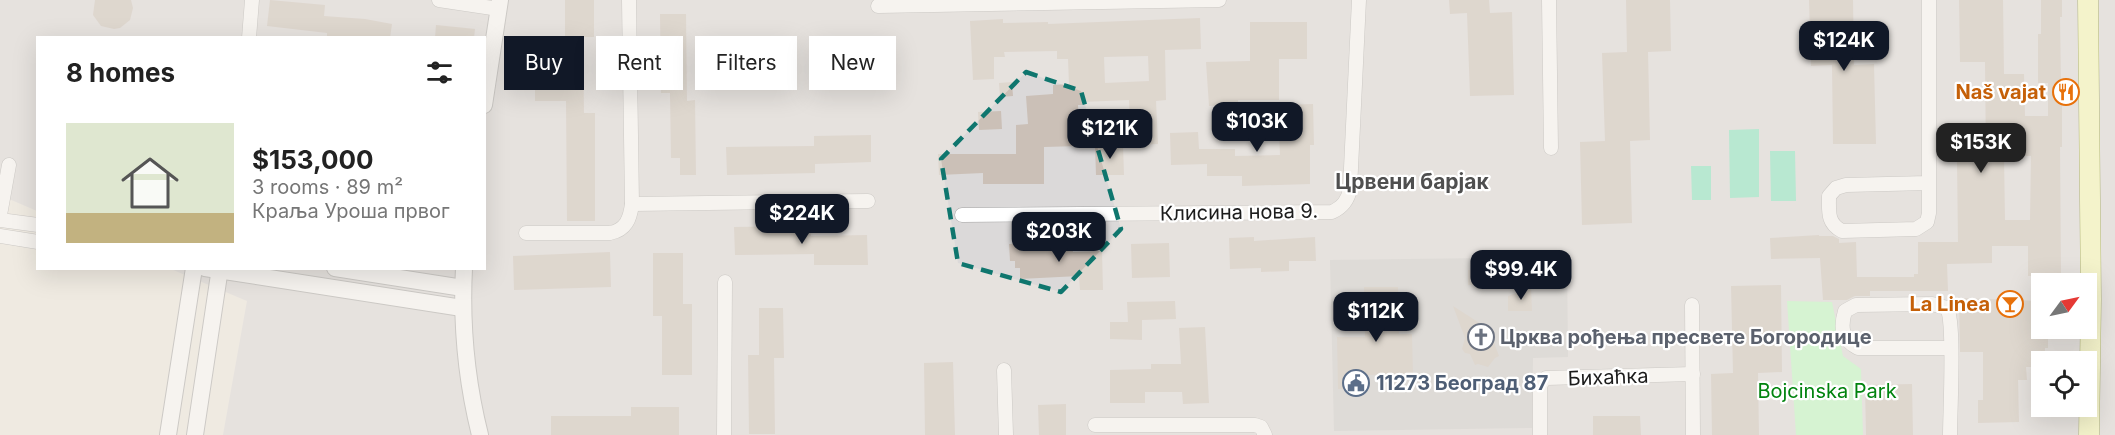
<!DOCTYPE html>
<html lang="en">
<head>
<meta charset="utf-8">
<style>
  body { margin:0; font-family:Inter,sans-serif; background:#f2f2f2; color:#222; height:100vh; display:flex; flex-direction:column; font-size:22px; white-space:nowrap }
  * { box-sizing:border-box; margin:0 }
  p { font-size:20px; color:#767676 }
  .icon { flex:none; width:33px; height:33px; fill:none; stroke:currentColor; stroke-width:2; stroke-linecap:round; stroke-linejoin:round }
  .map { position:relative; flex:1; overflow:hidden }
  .sheet { position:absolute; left:36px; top:36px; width:450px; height:234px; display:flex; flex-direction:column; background:#fff; border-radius:0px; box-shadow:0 6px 24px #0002 }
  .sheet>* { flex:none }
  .hud { position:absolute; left:504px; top:36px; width:570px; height:54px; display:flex; gap:12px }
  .needle { width:39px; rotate:57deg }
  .fabs { position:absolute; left:2031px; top:273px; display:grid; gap:12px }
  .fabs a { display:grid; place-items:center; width:66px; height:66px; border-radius:0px; background:#fff; box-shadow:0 6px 24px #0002; font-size:30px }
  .price { position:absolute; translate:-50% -51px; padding:0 14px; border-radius:12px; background:#111827; color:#fff; font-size:20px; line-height:39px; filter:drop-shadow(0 2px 3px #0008) }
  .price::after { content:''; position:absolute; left:50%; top:36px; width:18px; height:14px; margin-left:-9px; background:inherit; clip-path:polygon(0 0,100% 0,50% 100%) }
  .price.current { background:#222; color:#fff }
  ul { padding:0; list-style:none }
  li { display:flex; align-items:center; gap:18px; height:150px; padding:0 30px }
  li span { display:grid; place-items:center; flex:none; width:168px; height:120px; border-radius:0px; color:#555 }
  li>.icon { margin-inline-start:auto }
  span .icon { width:72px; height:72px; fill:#fffc; stroke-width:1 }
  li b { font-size:26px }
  h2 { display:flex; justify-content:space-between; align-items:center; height:72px; padding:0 30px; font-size:26px }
  .tag { padding:0 21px; border-radius:0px; background:#fff; box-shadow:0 6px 24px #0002; font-size:21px; line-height:54px }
  .tag.current { background:#111827; color:#fff }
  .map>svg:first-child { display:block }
  .residential { fill:#dbd9d9; fill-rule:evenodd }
  .religious { fill:#cacaca }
  .park { fill:#b8febf }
  .pitch { fill:#77e6bd }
  .building { fill:#cbc0b7; fill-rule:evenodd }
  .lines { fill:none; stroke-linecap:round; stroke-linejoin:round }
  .minor-casing { stroke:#a3a3a3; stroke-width:15 }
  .tertiary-casing { stroke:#a3a3a3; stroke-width:18 }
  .secondary-casing { stroke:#687700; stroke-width:21 }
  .minor { stroke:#fff; stroke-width:14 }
  .tertiary { stroke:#fff; stroke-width:16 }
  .secondary { stroke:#faffaf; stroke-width:20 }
  .marked { fill:none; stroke:#0f766e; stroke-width:4.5; stroke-dasharray:12 8; stroke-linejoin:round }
  .labels { text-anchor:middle; stroke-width:4.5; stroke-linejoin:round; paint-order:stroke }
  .food-label { font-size:20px; font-weight:bold; fill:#c56008; stroke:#fff; text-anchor:end }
  .street-label { font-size:20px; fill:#1c1c1c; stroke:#fff }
  .worship-label { font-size:20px; font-weight:bold; fill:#5b616d; stroke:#fff; text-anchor:start }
  .service-label { font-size:20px; font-weight:bold; fill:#4e5e75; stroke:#fff; text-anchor:start }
  .park-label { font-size:20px; fill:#01830e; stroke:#fff }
  .neighbourhood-label { font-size:21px; font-weight:bold; fill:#4f4f4f; stroke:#fff }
</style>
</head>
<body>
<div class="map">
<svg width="2115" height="435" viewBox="0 0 2115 435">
  <rect width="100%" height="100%" fill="#efeae1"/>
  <path class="residential" d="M0,0h2115v435h-1892l24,-134 -76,-32 313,-1v-230h-446l-1,173 -37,-16zM2042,284h44v44h-44zM2042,362h44v44h-44z"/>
  <path class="religious" d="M1567,257l1,100 -35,1 -1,70 -198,3 -4,-171z"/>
  <path class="park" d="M1787,301l45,1 11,54 18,13 2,66h-67z"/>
  <g class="pitch">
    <path d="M1759,129v68l-29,1 -1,-68z"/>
    <path d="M1770,151h25l1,50h-25z"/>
    <path d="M1691,166h20v34h-19z"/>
  </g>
  <g class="building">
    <path d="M95,0h36l2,8 -3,12 -10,8 -6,1 -13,-3 -8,-11z"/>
    <path d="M270,0l55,5 -1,11 41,3 27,5 -2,14h-63v-5l-60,-7z"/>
    <path d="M565,0h29v37h-11l1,76h11v108h-28l-1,-120h-31v-16h21v-35h9z"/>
    <path d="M1449,0h40l1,13 22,-1 2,83 -44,1 -3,-83 -17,1z"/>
    <path d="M1626,0h44l1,51 -23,1 2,88 -20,1 2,82 -50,2 -2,-83 25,-1 -3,-88 25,-1z"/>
    <path d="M1809,0h44l1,65 20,-1 2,80h-43l-1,-79 -21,1z"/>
    <path d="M1959,0h44l1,74h20l1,42h23v-33h-10v-49h3v-34h21v17h-2l1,69h10v14h-9v47h-2l1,129h-2v8h-27v-8h-4v-30h-36v17l-45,1 1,27h-78v5h-15l-8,4h-24l-3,-42 -49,1 -1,-21 49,-3v1h14l6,3v4l17,-1 1,35h57v-3h4v-32h40l-1,-81h29l-1,-99h-25zM2004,156h27l-1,64h-25z"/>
    <path d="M660,14h26l1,87 8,-1 1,75h-16v-17h-9l-1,-65h-9z"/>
    <path d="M1200,18l1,31 -36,1 1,50 -10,1 2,43 -27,1 -2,-45 -47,2v3h-4l2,41 -36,1v37h-61v-11l-44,2 -1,-21h78v-29l12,-1 -2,-28 27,-2v-9l16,-1 -1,-25h-11v-8l-53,1 1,5h-11v22l-21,1 -3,-59 33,-2v4l45,-1v2zM1148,56l1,25 -44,2 -1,-26z"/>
    <path d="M1250,22h57v37h-28v41h-41v23h-18l-1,-18 -10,1 -3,-44 44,-1z"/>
    <path d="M436,25l39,4 -1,9h-39z"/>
    <path d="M1012,82l1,14 -13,1 -1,-14z"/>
    <path d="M1313,104l1,41h-4v39l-68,2v-10h-35v-12l-36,1 -1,-32 28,-1 1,17h36v7l45,-1 -2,-50z"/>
    <path d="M1001,111l1,18 -23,1 -1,-18z"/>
    <path d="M871,135v27l-56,2v9l-88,2 -1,-28 88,-1v-10z"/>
    <path d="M1095,145h28l1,30h-28z"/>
    <path d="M810,226l1,10 56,-1 1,30h-54v-11l-79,1 -1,-28z"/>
    <path d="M1254,237v4l61,-4 1,24h-27v10l-28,1v-4l-31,1 -1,-31z"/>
    <path d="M1072,240l1,12 29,-1 1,39h-23l-1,-14 -59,3v-11h-5v-7h-5l-1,-17 37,-1v-2z"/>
    <path d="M1169,243l1,34 -38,1 -1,-34z"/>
    <path d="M610,252l1,35 -97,3 -1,-34z"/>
    <path d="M653,253h30v51h9v71h-30v-59h-9z"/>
    <path d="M1493,269l1,15 -26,1v-15z"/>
    <path d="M1781,285l1,87 -24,1 1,62h-47l-1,-61 22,-1 -2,-87z"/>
    <path d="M1364,287h34l1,47h13l1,40 -47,1v14h-28l-1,-52h28z"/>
    <path d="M1531,288l1,23h-24v-15z"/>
    <path d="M1959,298l83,3v27h6v20h-3v14h-3v5h-16l1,13h-9l1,42 -41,1v-23h5v-48h-23z"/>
    <path d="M1175,301l1,18 -34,1v20l-32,-1v-17h18l-1,-20z"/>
    <path d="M1453,306l36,23 10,27 -4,2 -7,9 -10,-3 -3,1 -5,-11 -5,-1 -3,-4 3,-11z"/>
    <path d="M759,308h24l1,50h-10l1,76h-26l-1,-79h11z"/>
    <path d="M1205,327l4,76 -26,1 -1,-12h-37v11h-35v-33l41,-1v-5h30l-2,-36z"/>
    <path d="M953,362l2,73h-30l-1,-72z"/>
    <path d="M1912,384l1,51h-47l-1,-50z"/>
    <path d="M1066,404v31h-27l-1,-30z"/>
    <path d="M631,407h48v28h-128v-19h80z"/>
    <path d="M1593,416h47l1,19h-48z"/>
  </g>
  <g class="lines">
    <defs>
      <g id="minor">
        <path d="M439,0l60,9"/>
        <path d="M1549,0l2,148"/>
        <path d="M878,6l341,-6"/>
        <path d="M249,38l3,-38"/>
        <path d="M1928,183l-82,2 -10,3 -7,8c0,16 -2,27 13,35l74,-2 11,-7 2,-9v-213"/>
        <path d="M632,204l236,-3"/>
        <path d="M0,215l9,-50"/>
        <path d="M962,215l370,-3c11,-5 16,-12 18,-23l9,-189"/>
        <path d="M0,220l38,5"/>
        <path d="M526,233h84c16,-3 20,-14 22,-29l-3,-204"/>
        <path d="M0,236l38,6"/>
        <path d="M1692,305l1,130"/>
        <path d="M1004,370l2,65"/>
        <path d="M1095,425h160l6,2 4,8"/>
        <path d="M724,435l1,-153"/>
        <path d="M1540,435v-48l2,-5 4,-4 147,-4"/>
        <path d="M1950,435c0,-22 5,-113 -3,-127l-15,-4 -76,1 -11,6c-5,17 -3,29 13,37h92"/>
      </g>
      <g id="tertiary">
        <path d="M484,105l16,-105"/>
        <path d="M205,268l257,40"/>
        <path d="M335,268l128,20"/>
        <path d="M464,268c-3,58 2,111 16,167"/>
        <path d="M168,435l26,-167"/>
        <path d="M195,435l25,-167"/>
      </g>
      <path id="secondary" d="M2088,0l3,299 -2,136"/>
    </defs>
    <use href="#minor" class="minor-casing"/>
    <use href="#tertiary" class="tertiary-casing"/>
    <use href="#secondary" class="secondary-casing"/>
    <use href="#minor" class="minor"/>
    <use href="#tertiary" class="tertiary"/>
    <use href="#secondary" class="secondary"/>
  </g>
  <path d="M0 0H2115V435H0ZM1026,72l55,19 40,138 -60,63 -103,-29 -17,-104z" fill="#efeae1" fill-opacity=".55" fill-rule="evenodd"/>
  <path class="marked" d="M1026,72l55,19 40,138 -60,63 -103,-29 -17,-104z"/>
  <defs>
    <symbol id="restaurant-ring" viewBox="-11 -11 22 22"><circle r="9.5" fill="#fff" stroke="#e8710a" stroke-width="1.5"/><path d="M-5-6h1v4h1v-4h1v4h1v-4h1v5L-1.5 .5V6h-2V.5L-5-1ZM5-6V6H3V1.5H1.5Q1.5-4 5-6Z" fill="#e8710a"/></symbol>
    <symbol id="bar-ring" viewBox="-11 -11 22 22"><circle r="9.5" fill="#fff" stroke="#e8710a" stroke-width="1.5"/><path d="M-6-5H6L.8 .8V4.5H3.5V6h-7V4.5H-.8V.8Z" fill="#e8710a"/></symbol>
    <symbol id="church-ring" viewBox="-11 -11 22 22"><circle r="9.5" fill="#fff" stroke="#6b7280" stroke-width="1.5"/><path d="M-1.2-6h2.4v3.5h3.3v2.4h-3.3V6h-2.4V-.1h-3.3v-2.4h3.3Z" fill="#6b7280"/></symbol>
    <symbol id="civic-ring" viewBox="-11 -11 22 22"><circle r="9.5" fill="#fff" stroke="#5c6f8a" stroke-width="1.5"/><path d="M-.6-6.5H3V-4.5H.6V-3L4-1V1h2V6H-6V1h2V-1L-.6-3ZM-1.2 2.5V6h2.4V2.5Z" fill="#5c6f8a"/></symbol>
  </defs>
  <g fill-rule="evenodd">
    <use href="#restaurant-ring" x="2051" y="77" width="30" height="30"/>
    <use href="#bar-ring" x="1995" y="289" width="30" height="30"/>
    <use href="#church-ring" x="1466" y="322" width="30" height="30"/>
    <use href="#civic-ring" x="1341" y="368" width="30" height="30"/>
  </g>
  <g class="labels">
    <g class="food-label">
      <text x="2046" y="99">Naš vajat</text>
      <text x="1990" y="311">La Linea</text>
    </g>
    <g class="street-label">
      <text transform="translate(1239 212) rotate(-1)" y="7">Клисина нова 9.</text>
      <text transform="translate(1608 377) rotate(-2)" y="7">Бихаћка</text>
    </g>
    <g class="worship-label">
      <text x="1500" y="344">Црква рођења пресвете Богородице</text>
    </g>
    <g class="service-label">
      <text x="1376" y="390">11273 Београд 87</text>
    </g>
    <g class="park-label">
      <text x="1827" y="398">Bojcinska Park</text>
    </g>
    <g class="neighbourhood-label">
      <text x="1412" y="189">Црвени барјак</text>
    </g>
  </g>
</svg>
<div class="fabs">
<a><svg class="needle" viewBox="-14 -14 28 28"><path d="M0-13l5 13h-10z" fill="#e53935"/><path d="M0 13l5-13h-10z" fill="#767676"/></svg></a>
<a><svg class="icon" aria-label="locate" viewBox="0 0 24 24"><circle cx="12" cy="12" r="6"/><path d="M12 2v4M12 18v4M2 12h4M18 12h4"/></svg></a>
</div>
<b class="price" style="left:1844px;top:72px">$124K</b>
<b class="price" style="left:1257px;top:153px">$103K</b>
<b class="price" style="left:1110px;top:160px">$121K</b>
<b class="price current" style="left:1981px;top:174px">$153K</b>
<b class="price" style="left:802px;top:245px">$224K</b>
<b class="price" style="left:1059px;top:263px">$203K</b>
<b class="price" style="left:1521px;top:301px">$99.4K</b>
<b class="price" style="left:1376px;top:343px">$112K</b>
<div class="hud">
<a class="tag current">Buy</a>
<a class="tag">Rent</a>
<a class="tag">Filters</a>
<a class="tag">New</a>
</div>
<section class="sheet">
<h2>8 homes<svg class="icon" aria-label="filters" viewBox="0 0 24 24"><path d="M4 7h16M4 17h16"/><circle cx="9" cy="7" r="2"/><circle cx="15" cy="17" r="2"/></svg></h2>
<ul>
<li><span style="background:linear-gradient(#dfe7d0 75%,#c2b280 0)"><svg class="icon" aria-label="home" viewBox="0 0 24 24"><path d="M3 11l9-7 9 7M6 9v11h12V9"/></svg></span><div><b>$153,000</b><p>3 rooms · 89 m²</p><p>Краља Уроша првог</p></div></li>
</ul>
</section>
</div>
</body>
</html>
